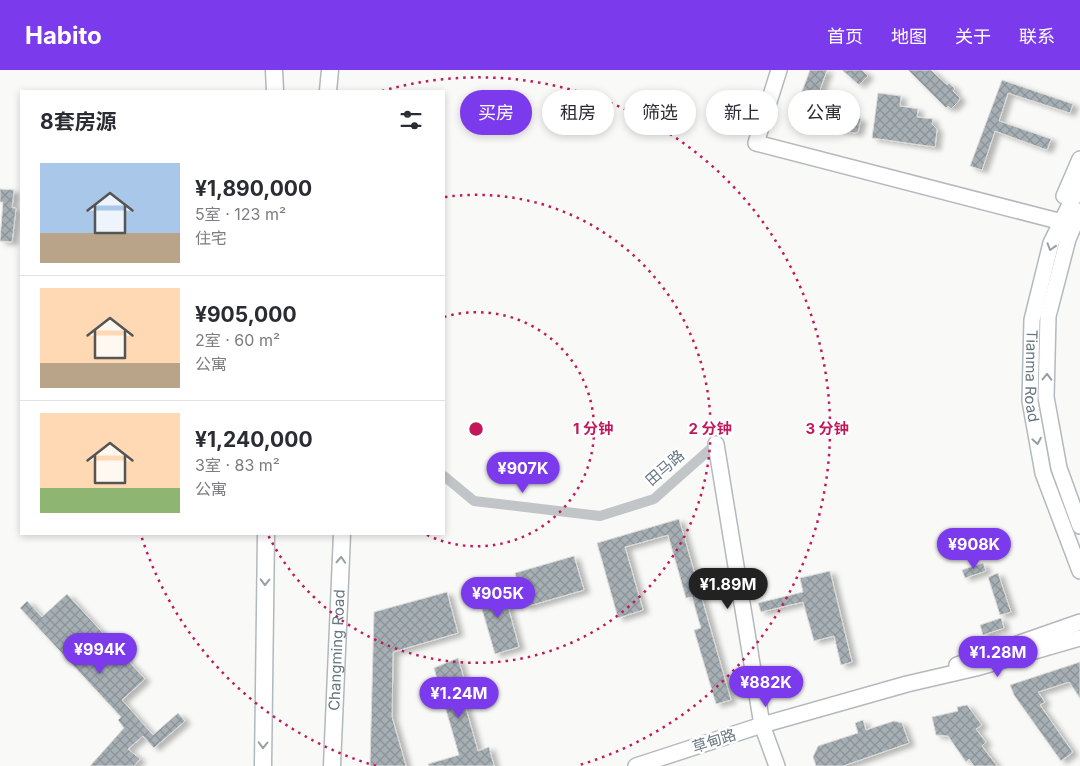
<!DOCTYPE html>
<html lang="zh">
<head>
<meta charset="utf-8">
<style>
  body { margin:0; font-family:Inter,"Noto Sans SC",sans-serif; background:#f7f7f7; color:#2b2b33; height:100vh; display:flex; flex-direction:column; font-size:19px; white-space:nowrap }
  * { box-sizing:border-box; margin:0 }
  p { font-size:16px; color:#7c7c81 }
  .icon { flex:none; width:28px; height:28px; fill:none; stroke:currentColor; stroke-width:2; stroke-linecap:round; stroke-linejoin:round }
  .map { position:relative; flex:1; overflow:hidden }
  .drawer { position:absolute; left:20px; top:20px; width:425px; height:445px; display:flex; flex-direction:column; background:#fff; border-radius:0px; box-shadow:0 2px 8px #0003 }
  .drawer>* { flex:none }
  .top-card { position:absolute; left:460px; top:20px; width:475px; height:45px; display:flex; gap:10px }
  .price { position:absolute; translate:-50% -42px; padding:0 11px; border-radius:18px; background:#7c3aed; color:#fff; font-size:16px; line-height:32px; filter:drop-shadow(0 1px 2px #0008) }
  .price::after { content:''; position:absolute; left:50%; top:30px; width:15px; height:11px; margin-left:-8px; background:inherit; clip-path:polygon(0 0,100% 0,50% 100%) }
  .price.selected { background:#222; color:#fff }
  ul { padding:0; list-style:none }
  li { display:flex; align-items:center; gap:15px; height:125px; padding:0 20px }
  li+li { border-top:1px solid #e1e1e2 }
  li span { display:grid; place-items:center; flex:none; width:140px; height:100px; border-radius:0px; color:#555 }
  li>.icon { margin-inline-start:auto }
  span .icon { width:60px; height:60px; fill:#fffc; stroke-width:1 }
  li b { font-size:21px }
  h2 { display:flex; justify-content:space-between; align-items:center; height:60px; padding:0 20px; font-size:21px }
  .pill { padding:0 18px; border-radius:22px; background:#fff; box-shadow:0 2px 8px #0003; font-size:18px; line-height:45px }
  .pill.selected { background:#7c3aed; color:#fff }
  header { display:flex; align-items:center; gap:30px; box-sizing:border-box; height:70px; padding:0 25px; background:#7c3aed; color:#fff }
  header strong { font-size:24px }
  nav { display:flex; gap:28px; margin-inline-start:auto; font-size:18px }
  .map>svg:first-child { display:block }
  .building { fill:url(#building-cross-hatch); stroke:#dbdbd9; filter:url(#shadow) }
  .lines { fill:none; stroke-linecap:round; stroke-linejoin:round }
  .secondary-casing { stroke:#b3b9bd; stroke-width:18 }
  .primary-casing { stroke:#b2b8bb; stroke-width:19 }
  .street { stroke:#c1c5c8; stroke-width:10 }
  .secondary { stroke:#fff; stroke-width:15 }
  .primary { stroke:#fff; stroke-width:16 }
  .oneway { stroke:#94a0a6 }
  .ring { fill:none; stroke:#c2185b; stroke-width:2.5; stroke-dasharray:2.5 5 }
  .labels { text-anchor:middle; stroke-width:5; stroke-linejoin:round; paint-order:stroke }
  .street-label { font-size:15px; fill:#667780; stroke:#fff }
  .centre { fill:#c2185b; stroke:#fff; stroke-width:2.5 }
  .ring-label { font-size:15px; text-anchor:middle; font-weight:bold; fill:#c2185b; stroke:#fff; stroke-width:5; stroke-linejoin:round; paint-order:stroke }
</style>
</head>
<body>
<header>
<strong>Habito</strong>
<nav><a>首页</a><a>地图</a><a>关于</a><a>联系</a></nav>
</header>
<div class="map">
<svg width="1080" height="696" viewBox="0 0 1080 696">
  <defs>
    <pattern id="building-cross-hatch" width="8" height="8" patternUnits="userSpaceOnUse" patternTransform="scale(1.25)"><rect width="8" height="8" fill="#a6afb4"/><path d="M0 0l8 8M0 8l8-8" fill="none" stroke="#8b9398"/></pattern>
    <filter id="shadow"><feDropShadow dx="5.5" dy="3" stdDeviation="2.5" flood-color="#0004"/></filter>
  </defs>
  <rect width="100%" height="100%" fill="#f9f9f7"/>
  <g class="building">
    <path d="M810,0h17l-12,34 6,1 -1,3 20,5 4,-2 8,2 -1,3 10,3 -3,13 -3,1 -56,-13 -3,-8 2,-10z"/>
    <path d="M842,0h20l6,6 -9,9z"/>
    <path d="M908,0h23l16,15 2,-2 6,6 -2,2 7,7 -2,4 -7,7 -3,-3 -2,2z"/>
    <path d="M1002,10l71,24 -3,9 -62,-20 -9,28 52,18 -4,11 -52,-19 -13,39 -12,-4z"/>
    <path d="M878,23l23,3 -1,10 18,3 -1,8 16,2 -1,5 5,5 -2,18 -63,-9z"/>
    <path d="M0,119l14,1 -2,18h4l-4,34 -12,-1 3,-39h-3z"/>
    <path d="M679,449l52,181 -15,4 -22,-74 7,-2 -3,-10 -6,-21 -6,1 -18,-63 -43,12 18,63 -25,8 -21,-75z"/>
    <path d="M574,486l10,34 -59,17 -10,-34z"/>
    <path d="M983,493l3,8 -21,7 -3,-8z"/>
    <path d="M830,501l22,91 -11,3 -7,-29 -20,5 -11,-39 -42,10 -3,-9 45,-11 -3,-14z"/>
    <path d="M998,503l13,39 -11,3 -12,-38z"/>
    <path d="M502,515l17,62 -24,7 -18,-62z"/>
    <path d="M447,522l11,41 -65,19 -1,65 14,49h-36l4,-154z"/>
    <path d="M67,524l78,85 -23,21 31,35 25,-22 7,8 -31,27 -11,-12 -15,13 12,10 -6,7h-44l34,-38 -6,-8 3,-3 -101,-109 7,-7 15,16z"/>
    <path d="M1001,548l3,10 -21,7 -3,-10z"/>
    <path d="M458,588l8,28 -6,2 18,63 11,-4 5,19h-65l-1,-2 31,-9 -25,-87z"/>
    <path d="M1080,592v36l-11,-16 -31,10 7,10 -5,3 32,46v2l-11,8 -47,-66 -4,-10z"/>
    <path d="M967,635l15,20 -6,4 10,13 -4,4 15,20h-23l-5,-7 -3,3 -18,-26 -12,-1 -4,-18 26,-6 -1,-4z"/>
    <path d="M863,650l3,10 28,-9 8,2 7,20 -66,23h-27l-3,-9 5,-11 40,-13 -3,-10z"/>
  </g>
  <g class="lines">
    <defs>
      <g id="secondary">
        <path d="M779,0l-23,73 306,79"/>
        <path id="s1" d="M1080,114l-29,59 -19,77 -2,81 13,72 37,98"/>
        <path d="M1064,126l16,-37"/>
        <path d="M1080,141l-12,28 -20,77 -2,81 13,71 21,58"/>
        <path d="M716,374l46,281 15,41"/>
        <path d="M957,595l123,-43"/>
        <path d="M636,696l126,-41 145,-41 69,-16 104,-30"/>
      </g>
      <g id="primary">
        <path d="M274,0l1,21"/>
        <path d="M328,21l2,-21"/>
        <path d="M263,696l3,-232"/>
        <path id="s2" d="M332,696l10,-232"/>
      </g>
    </defs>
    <use href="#secondary" class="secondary-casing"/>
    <use href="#primary" class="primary-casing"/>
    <path class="street" d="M444,406l30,25 126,15 54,-17 62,-55"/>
    <use href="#secondary" class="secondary"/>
    <use href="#primary" class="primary"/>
  </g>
  <defs><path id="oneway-chevron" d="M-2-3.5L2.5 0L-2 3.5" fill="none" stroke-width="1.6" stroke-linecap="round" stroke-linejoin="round" transform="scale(1.25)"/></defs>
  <g class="oneway">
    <use href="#oneway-chevron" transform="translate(1051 177) rotate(107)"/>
    <use href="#oneway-chevron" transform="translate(1047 307) rotate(-89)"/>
    <use href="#oneway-chevron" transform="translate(1037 371) rotate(80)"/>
    <use href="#oneway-chevron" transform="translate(341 490) rotate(-87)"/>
    <use href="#oneway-chevron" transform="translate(265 512) rotate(91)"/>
    <use href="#oneway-chevron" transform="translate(263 675) rotate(91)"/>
  </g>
  <g class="ring">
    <path d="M444 247A117 117 0 1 1 425 464"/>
    <path d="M445 127A234 234 0 1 1 268 465"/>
    <path d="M376 696A351 351 0 0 1 141 465M382 21A351 351 0 0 1 576 696"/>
  </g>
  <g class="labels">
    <g class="street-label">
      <text dy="5" stroke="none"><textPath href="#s1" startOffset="201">Tianma Road</textPath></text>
      <text transform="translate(665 398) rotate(-41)" y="5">田马路</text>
      <text dy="5" stroke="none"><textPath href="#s2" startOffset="116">Changming Road</textPath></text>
      <text transform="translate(714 671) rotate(-18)" y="5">草甸路</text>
    </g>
  </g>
  <circle cx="476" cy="359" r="8" class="centre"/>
  <g class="ring-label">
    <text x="593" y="364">1 分钟</text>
    <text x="710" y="364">2 分钟</text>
    <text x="827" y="364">3 分钟</text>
  </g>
</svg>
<b class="price" style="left:523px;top:424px">¥907K</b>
<b class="price" style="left:974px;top:500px">¥908K</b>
<b class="price selected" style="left:728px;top:540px">¥1.89M</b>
<b class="price" style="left:498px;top:549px">¥905K</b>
<b class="price" style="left:100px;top:605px">¥994K</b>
<b class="price" style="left:998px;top:608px">¥1.28M</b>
<b class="price" style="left:766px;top:638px">¥882K</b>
<b class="price" style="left:459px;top:649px">¥1.24M</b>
<div class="top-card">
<a class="pill selected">买房</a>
<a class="pill">租房</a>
<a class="pill">筛选</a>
<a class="pill">新上</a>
<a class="pill">公寓</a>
</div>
<section class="drawer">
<h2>8套房源<svg class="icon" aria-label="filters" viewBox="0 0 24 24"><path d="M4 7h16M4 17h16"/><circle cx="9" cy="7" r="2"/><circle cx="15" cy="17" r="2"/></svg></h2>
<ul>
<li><span style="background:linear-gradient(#a9c7e8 70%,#b9a48a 0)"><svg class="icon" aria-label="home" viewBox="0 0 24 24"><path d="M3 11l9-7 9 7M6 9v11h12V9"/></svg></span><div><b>¥1,890,000</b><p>5室 · 123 m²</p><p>住宅</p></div></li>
<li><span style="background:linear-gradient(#ffd9b3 75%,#b9a48a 0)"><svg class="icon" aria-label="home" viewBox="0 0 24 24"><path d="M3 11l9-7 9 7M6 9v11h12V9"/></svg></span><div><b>¥905,000</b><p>2室 · 60 m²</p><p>公寓</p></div></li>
<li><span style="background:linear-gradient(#ffd9b3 75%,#8fb573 0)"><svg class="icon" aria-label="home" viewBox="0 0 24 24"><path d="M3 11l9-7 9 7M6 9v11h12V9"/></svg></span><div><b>¥1,240,000</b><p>3室 · 83 m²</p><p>公寓</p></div></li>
</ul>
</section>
</div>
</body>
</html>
